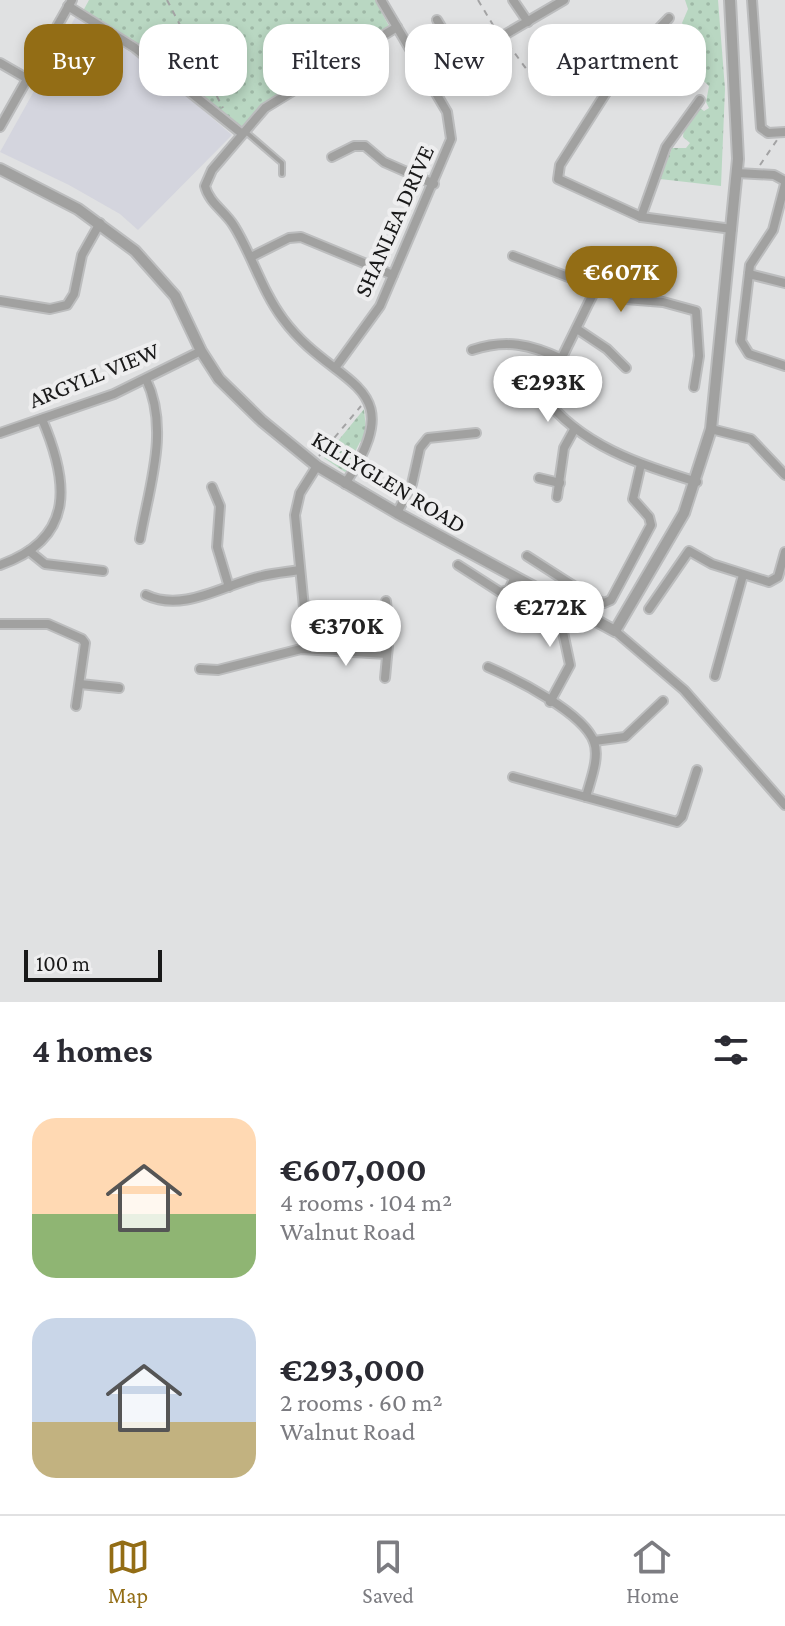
<!DOCTYPE html>
<html lang="en">
<head>
<meta charset="utf-8">
<style>
  body { margin:0; font-family:"Crimson Pro",serif; background:#f2f2f3; color:#2b2b33; height:100vh; display:flex; flex-direction:column; font-size:30px; white-space:nowrap }
  * { box-sizing:border-box; margin:0 }
  p { font-size:26px; color:#7c7c81 }
  .icon { flex:none; width:44px; height:44px; fill:none; stroke:currentColor; stroke-width:2; stroke-linecap:round; stroke-linejoin:round }
  .map { position:relative; height:1002px; overflow:hidden }
  .side { display:flex; flex-direction:column; background:#fff; flex:1 }
  .side>* { flex:none }
  .banner { position:absolute; left:24px; top:24px; width:738px; height:72px; display:flex; gap:16px }
  .scale { position:absolute; left:24px; bottom:20px; width:138px; box-sizing:border-box; padding-left:8px; border:4px solid #191919; border-top:0; font-size:22px; line-height:28px; white-space:nowrap; color:#191919; -webkit-text-stroke:6px #eeeeef; paint-order:stroke }
  .price { position:absolute; translate:-50% -68px; padding:0 18px; border-radius:28px; background:#fff; color:#222; font-size:26px; line-height:52px; filter:drop-shadow(0 2px 4px #0008) }
  .price::after { content:''; position:absolute; left:50%; top:48px; width:24px; height:18px; margin-left:-12px; background:inherit; clip-path:polygon(0 0,100% 0,50% 100%) }
  .price.selected { background:#936d15; color:#fff }
  ul { padding:0; list-style:none }
  li { display:flex; align-items:center; gap:24px; height:200px; padding:0 32px }
  li span { display:grid; place-items:center; flex:none; width:224px; height:160px; border-radius:24px; color:#555 }
  li>.icon { margin-inline-start:auto }
  span .icon { width:96px; height:96px; fill:#fffc; stroke-width:1 }
  li b { font-size:34px }
  h2 { display:flex; justify-content:space-between; align-items:center; height:96px; padding:0 32px; font-size:34px }
  .tag { padding:0 28px; border-radius:24px; background:#fff; box-shadow:0 4px 12px #0003; font-size:28px; line-height:72px }
  .tag.selected { background:#936d15; color:#fff }
  .dock { display:flex; justify-content:space-around; align-items:center; height:112px; border-top:2px solid #e1e1e2; background:#fff; font-size:22px; color:#7c7c81 }
  .dock a { display:grid; justify-items:center; gap:4px }
  .dock .selected { color:#936d15 }
  .map>svg:first-child { display:block }
  .built { fill:#d4d5de }
  .park { fill:url(#park-dots) }
  .lines { fill:none; stroke-linecap:round; stroke-linejoin:round }
  .service-casing { stroke:#bcbdbe; stroke-width:8 }
  .minor-casing { stroke:#bcbdbe; stroke-width:12 }
  .tertiary-casing { stroke:#bcbdbe; stroke-width:14 }
  .path { stroke:#a3a3a4; stroke-width:2; stroke-dasharray:6 6; stroke-linecap:butt }
  .service { stroke:#a1a1a0; stroke-width:4 }
  .minor { stroke:#a1a1a0; stroke-width:8 }
  .tertiary { stroke:#a1a1a0; stroke-width:10 }
  .labels { text-anchor:middle; stroke-width:8; stroke-linejoin:round; paint-order:stroke }
  .street-label { font-size:24px; fill:#191919; stroke:#eeeeef }
</style>
</head>
<body>
<div class="map">
<svg width="785" height="1002" viewBox="0 0 785 1002">
  <defs>
    <pattern id="park-dots" width="8" height="8" patternUnits="userSpaceOnUse" patternTransform="scale(2)"><rect width="8" height="8" fill="#b9d7c2"/><path d="M2 2h.1M6 6h.1" fill="none" stroke="#9eb8a6" stroke-width="1.8" stroke-linecap="round"/></pattern>
  </defs>
  <rect width="100%" height="100%" fill="#e0e1e2"/>
  <path class="built" d="M76,16l79,53 77,66 -94,95 -18,-16 -51,-29 -69,-33z"/>
  <g class="park">
    <path d="M89,0h286l15,28 -149,100 -158,-117z"/>
    <path d="M685,0h33l7,89 -4,97 -61,-7 12,-31h14l4,-5 -7,-6 1,-10 16,-19 4,3 5,-3 -3,-6 3,-16 -23,-22 13,-17 -17,-24 6,-14z"/>
    <path d="M364,409l3,30 -7,3 -9,18 1,7 -7,5 -21,-14z"/>
    <path d="M378,620h4l4,18 -6,10h-31l5,-27z"/>
  </g>
  <g class="lines">
    <defs>
      <path id="service" d="M246,132l36,31v11"/>
      <g id="minor">
        <path d="M513,0l15,22"/>
        <path d="M752,0l9,128 7,5 17,-1"/>
        <path d="M68,6l67,42 106,85"/>
        <path d="M669,18l-46,48 -63,99 -2,14 83,38 91,12"/>
        <path d="M437,20l24,40"/>
        <path d="M0,63l26,15"/>
        <path d="M429,79l135,-79"/>
        <path d="M0,127l72,-127"/>
        <path d="M332,157l22,-11h11l19,16 50,22"/>
        <path d="M737,173l37,2 11,6"/>
        <path d="M785,184l-12,46 -23,35 -9,76 8,13 36,12"/>
        <path d="M641,217l25,-70 34,-47"/>
        <path d="M513,256l113,43 37,3 33,9 3,45 -5,31"/>
        <path d="M251,257l38,-19 12,-1 92,38"/>
        <path d="M749,274l36,9"/>
        <path d="M596,288l-53,108c38,50 96,68 154,86"/>
        <path d="M0,301l50,8 17,-4 7,-11 8,-39 18,-32"/>
        <path d="M577,329l30,20 19,19"/>
        <path d="M472,350c34,-11 58,-6 90,9"/>
        <path d="M335,368l45,-62 71,-167 -4,-27 -66,-112"/>
        <path d="M711,429l40,10 34,36"/>
        <path d="M0,433l114,-39 87,-43"/>
        <path d="M539,478l21,5"/>
        <path d="M345,484c69,-104 -11,-95 -62,-165 -21,-28 -31,-64 -49,-93 -9,-15 -25,-23 -29,-40l7,-16 53,-62 132,-81"/>
        <path d="M212,487l8,19 -3,41 12,40"/>
        <path d="M557,497l7,-49 11,-20"/>
        <path d="M397,513l15,-29 8,-36 8,-10 48,-5"/>
        <path d="M140,539c9,-52 30,-110 6,-160"/>
        <path d="M29,551l16,13 58,7"/>
        <path d="M527,556l67,43 10,4 7,-3 40,-75 -2,-8 -16,-18 8,-35"/>
        <path d="M0,565c77,-27 68,-85 42,-146"/>
        <path d="M458,565l42,27 9,-2 6,-13"/>
        <path d="M146,595c38,18 79,-11 116,-19 12,-3 25,-4 38,-6"/>
        <path d="M649,609l40,-58 23,13 57,18 9,-5 7,-25"/>
        <path d="M0,624h48l34,15 3,4 -9,63"/>
        <path d="M615,631l69,59 101,115"/>
        <path d="M308,649l-13,-134 5,-22 17,-27"/>
        <path d="M488,667c28,12 96,46 106,75 6,16 -4,39 -8,55"/>
        <path d="M200,669l18,1 83,-21 86,5"/>
        <path d="M715,676l28,-101"/>
        <path d="M385,678l4,-43 -3,-34"/>
        <path d="M80,684l39,4"/>
        <path d="M550,702l20,-37 -7,-33 10,-23"/>
        <path d="M594,741l31,-4 38,-36"/>
        <path d="M513,777l164,45 5,-5 15,-47"/>
      </g>
      <path id="tertiary" d="M0,169l78,40 57,42 40,45 26,55 18,28 43,42 55,45 80,47 218,118 69,-118 27,-84 27,-270 -8,-159"/>
    </defs>
    <use href="#service" class="service-casing"/>
    <use href="#minor" class="minor-casing"/>
    <use href="#tertiary" class="tertiary-casing"/>
    <g class="path">
      <path d="M167,0l56,108"/>
      <path d="M478,0l18,30"/>
      <path d="M508,44l22,30 8,-7"/>
      <path d="M760,165l17,-25"/>
      <path d="M319,456l42,-50"/>
    </g>
    <use href="#service" class="service"/>
    <use href="#minor" class="minor"/>
    <use href="#tertiary" class="tertiary"/>
  </g>
  <g class="labels">
    <g class="street-label">
      <text transform="translate(394 221) rotate(-66)" y="8">SHANLEA DRIVE</text>
      <text transform="translate(94 375) rotate(-22)" y="8">ARGYLL VIEW</text>
      <text transform="translate(389 482) rotate(31)" y="8">KILLYGLEN ROAD</text>
    </g>
  </g>
</svg>
<div class="scale">100 m</div>
<b class="price selected" style="left:621px;top:314px">€607K</b>
<b class="price" style="left:548px;top:424px">€293K</b>
<b class="price" style="left:550px;top:649px">€272K</b>
<b class="price" style="left:346px;top:668px">€370K</b>
<div class="banner">
<a class="tag selected">Buy</a>
<a class="tag">Rent</a>
<a class="tag">Filters</a>
<a class="tag">New</a>
<a class="tag">Apartment</a>
</div>
</div>
<section class="side">
<h2>4 homes<svg class="icon" aria-label="filters" viewBox="0 0 24 24"><path d="M4 7h16M4 17h16"/><circle cx="9" cy="7" r="2"/><circle cx="15" cy="17" r="2"/></svg></h2>
<ul>
<li><span style="background:linear-gradient(#ffd9b3 60%,#8fb573 0)"><svg class="icon" aria-label="home" viewBox="0 0 24 24"><path d="M3 11l9-7 9 7M6 9v11h12V9"/></svg></span><div><b>€607,000</b><p>4 rooms · 104 m²</p><p>Walnut Road</p></div></li>
<li><span style="background:linear-gradient(#c9d6e8 65%,#c2b280 0)"><svg class="icon" aria-label="home" viewBox="0 0 24 24"><path d="M3 11l9-7 9 7M6 9v11h12V9"/></svg></span><div><b>€293,000</b><p>2 rooms · 60 m²</p><p>Walnut Road</p></div></li>
</ul>
</section>
<nav class="dock">
<a class="selected"><svg class="icon" aria-label="map" viewBox="0 0 24 24"><path d="M3 6l6-2 6 2 6-2v14l-6 2-6-2-6 2zM9 4v14M15 6v14"/></svg>Map</a>
<a><svg class="icon" aria-label="saved" viewBox="0 0 24 24"><path d="M7 4h10v16l-5-4-5 4z"/></svg>Saved</a>
<a><svg class="icon" aria-label="home" viewBox="0 0 24 24"><path d="M3 11l9-7 9 7M6 9v11h12V9"/></svg>Home</a>
</nav>
</body>
</html>
